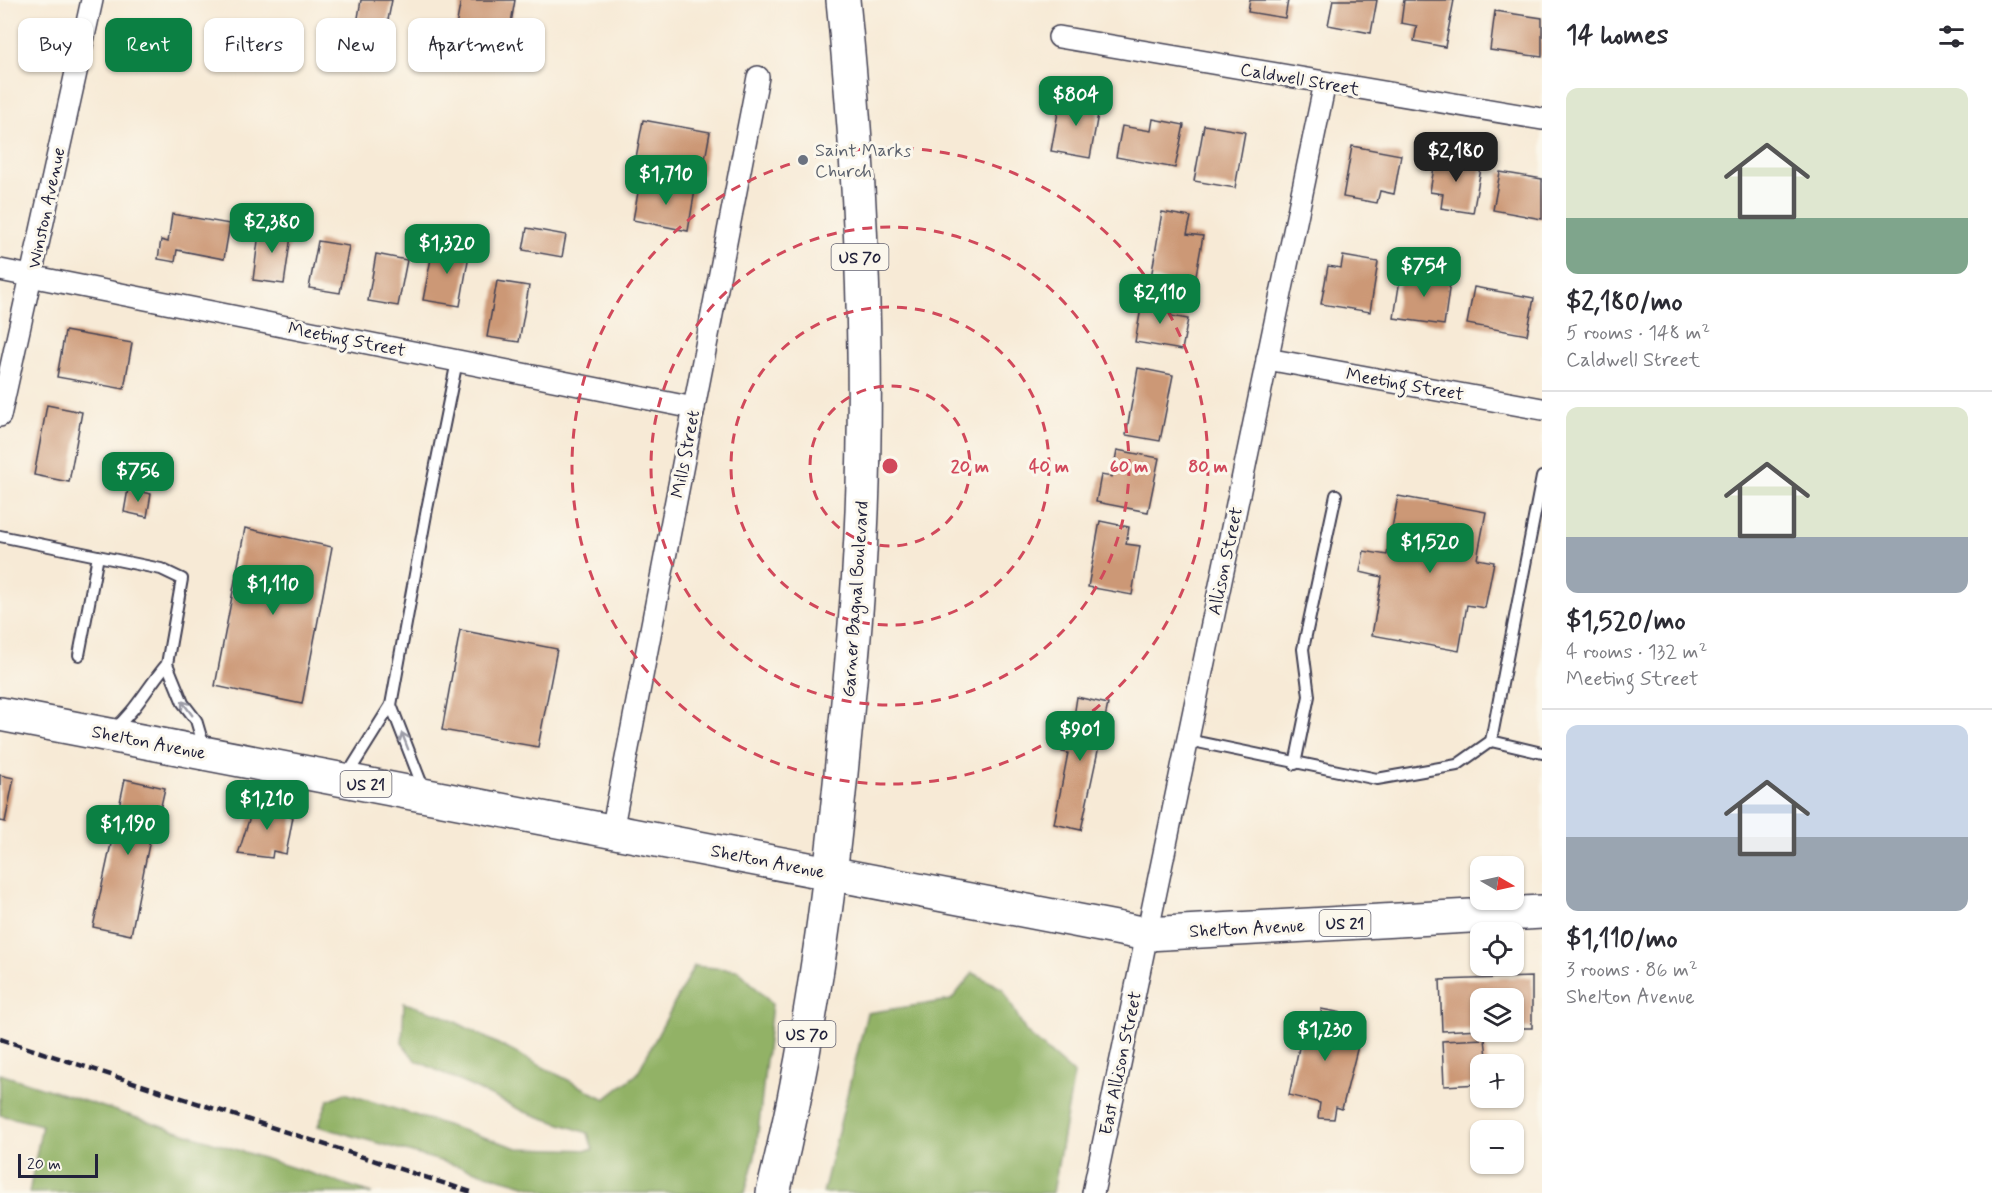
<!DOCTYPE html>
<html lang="en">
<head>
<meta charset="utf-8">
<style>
  body { margin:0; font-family:Mynerve,sans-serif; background:#f7f7f7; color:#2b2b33; height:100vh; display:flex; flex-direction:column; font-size:22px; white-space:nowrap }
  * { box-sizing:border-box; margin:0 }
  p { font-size:20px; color:#7c7c81 }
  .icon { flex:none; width:33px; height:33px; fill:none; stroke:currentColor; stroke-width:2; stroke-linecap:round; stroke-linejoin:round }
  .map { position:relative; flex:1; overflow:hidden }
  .sheet { display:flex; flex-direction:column; background:#fff; width:450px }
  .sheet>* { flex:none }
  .top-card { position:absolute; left:18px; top:18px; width:570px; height:54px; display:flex; gap:12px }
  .needle { width:39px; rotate:99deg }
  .fabs { position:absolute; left:1470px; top:856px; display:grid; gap:12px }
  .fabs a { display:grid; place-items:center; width:54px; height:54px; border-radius:12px; background:#fff; box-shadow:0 2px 4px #0004; font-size:30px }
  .scale { position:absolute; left:18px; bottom:15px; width:80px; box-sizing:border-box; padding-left:6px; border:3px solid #22223b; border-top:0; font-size:16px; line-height:21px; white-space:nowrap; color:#22223b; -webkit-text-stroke:4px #fbf7ec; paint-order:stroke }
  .price { position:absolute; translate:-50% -51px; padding:0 14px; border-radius:12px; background:#0b8043; color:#fff; font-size:20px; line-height:39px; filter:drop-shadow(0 2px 3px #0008) }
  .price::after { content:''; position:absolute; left:50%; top:36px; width:18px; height:14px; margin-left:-9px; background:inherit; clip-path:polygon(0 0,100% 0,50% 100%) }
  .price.on { background:#222; color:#fff }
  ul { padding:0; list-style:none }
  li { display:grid; align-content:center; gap:12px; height:318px; padding:0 24px }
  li+li { border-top:2px solid #e1e1e2 }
  li span { display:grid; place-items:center; height:186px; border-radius:12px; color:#555 }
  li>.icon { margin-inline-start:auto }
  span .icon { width:108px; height:108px; fill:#fffc; stroke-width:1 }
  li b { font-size:26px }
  h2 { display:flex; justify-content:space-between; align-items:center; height:72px; padding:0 24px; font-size:26px }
  .pill { padding:0 21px; border-radius:12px; background:#fff; box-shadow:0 2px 4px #0004; font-size:21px; line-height:54px }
  .pill.on { background:#0b8043; color:#fff }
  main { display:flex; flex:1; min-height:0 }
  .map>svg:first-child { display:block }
  .forest { fill:#92b266; stroke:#5a6a50; stroke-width:1.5 }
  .building { fill:#cc9876 }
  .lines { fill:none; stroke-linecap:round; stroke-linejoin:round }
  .lane-casing { stroke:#424052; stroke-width:14 }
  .street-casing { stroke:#424052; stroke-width:24 }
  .primary-casing { stroke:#424052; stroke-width:36 }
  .highway-casing { stroke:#424052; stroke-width:36 }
  .lane { stroke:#fff; stroke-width:10 }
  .street { stroke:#fff; stroke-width:21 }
  .primary { stroke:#fff; stroke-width:33 }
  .highway { stroke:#fff; stroke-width:33 }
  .rail { stroke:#22223b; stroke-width:4.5; stroke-dasharray:9 4.5; stroke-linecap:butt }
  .oneway { stroke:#9c9ca7 }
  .ring { fill:none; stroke:#d1495b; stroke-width:3; stroke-dasharray:10 8 }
  .worship-dot { fill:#6b7280; stroke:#fbf7ec; stroke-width:2 }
  .labels { text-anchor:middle; stroke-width:6; stroke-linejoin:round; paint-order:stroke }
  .shield { fill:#fbf7ec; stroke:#636270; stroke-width:1.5 }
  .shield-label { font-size:16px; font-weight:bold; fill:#22223b }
  .street-label { font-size:18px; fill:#22223b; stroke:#fbf7ec }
  .worship-label { font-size:18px; fill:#5b616d; stroke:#fbf7ec; text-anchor:start }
  .centre { fill:#d1495b; stroke:#fbf7ec; stroke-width:3 }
  .ring-label { font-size:18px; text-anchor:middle; font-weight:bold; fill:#d1495b; stroke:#fbf7ec; stroke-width:6; stroke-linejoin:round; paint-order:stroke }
</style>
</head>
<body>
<main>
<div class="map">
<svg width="1542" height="1193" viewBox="0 0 1542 1193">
  <rect width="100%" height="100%" fill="#fbf7ec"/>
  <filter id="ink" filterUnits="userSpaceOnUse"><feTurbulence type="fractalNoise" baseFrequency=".0167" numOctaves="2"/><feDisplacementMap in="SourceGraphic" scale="12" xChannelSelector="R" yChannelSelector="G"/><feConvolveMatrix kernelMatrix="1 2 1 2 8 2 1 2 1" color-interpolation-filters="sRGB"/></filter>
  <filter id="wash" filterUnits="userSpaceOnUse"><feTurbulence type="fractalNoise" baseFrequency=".008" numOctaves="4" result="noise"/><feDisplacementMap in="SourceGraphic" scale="24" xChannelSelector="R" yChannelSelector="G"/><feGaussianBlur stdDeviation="1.35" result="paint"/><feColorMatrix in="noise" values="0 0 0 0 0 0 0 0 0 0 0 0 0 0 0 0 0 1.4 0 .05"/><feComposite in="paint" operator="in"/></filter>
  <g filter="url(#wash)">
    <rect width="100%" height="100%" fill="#f7ead6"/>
    <g class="forest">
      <path d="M694,966l44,4 34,34 -16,148 -11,41h-193l-234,-67 10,-26 17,-7 173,55 75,2 -5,-17 -63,-21 -110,-52 -13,-17 2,-40 36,11 165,85 32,-25z"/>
      <path d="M973,973l30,16 23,43 48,42 -21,119h-230l44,-180 84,-13z"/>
      <path d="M0,1074l372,119h-177l-1,-2 -165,2 13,-68 -42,-10z"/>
    </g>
    <g id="blocks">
      <g class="building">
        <path d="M361,0h31l-7,35 -29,-5z"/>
        <path d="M461,0h54l-7,40 -7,-2 -4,18 -45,-8z"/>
        <path d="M1250,0h38l-3,18 -37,-6z"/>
        <path d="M1333,0h44l-6,33 -43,-8z"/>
        <path d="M1404,0h50l-9,47 -31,-6 3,-15 -16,-3z"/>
        <path d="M1495,11l47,7v39l-52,-7z"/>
        <path d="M1061,96l39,7 -10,55 -39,-7z"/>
        <path d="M1153,119l31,6 -9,43 -59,-11 6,-31 29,5z"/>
        <path d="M643,120l67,12 -8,44 -67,-13z"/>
        <path d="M1204,125l41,7 -10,56 -41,-7z"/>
        <path d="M1352,146l49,9 -7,39 -14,-3 -3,12 -34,-6z"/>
        <path d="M1436,155l46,8 -9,50 -32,-5 2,-14 -13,-2z"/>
        <path d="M1500,172l42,7v40l-49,-9z"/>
        <path d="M671,180l25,4 -8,47 -55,-11 6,-33 30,5z"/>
        <path d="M1162,212l29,5 -4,17 16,2 -9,50 -43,-8z"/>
        <path d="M172,214l58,10 -6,35 -47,-9 -2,12 -17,-3 3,-19 7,2z"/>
        <path d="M260,225l32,4 -8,55 -31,-4z"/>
        <path d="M527,228l39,7 -4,22 -39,-7z"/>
        <path d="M318,241l31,5 -9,47 -31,-5z"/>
        <path d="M434,243l36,6 -10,57 -37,-6z"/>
        <path d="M376,254l31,6 -9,46 -30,-5z"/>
        <path d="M1343,256l35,6 -8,50 -49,-8 7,-38 13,2z"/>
        <path d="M1417,270l34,5 -7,50 -50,-7 6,-39 16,2z"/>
        <path d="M497,281l32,5 -10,56 -32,-5z"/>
        <path d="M1474,287l60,11 -7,37 -60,-11z"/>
        <path d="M1143,297l30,6 -2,13 17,3 -6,31 -47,-8z"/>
        <path d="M65,331l67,12 -8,46 -67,-12z"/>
        <path d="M1138,368l35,7 -13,66 -34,-6z"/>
        <path d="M47,405l35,7 -13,70 -35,-7z"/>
        <path d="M1117,450l42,8 -11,54 -52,-10 5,-27 11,2z"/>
        <path d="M128,489l23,5 -4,23 -23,-5z"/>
        <path d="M1398,496l88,16 -9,47 17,3 -9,46 -18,-3 -8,46 -87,-16 10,-58 -22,-5 4,-21 23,4z"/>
        <path d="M1100,521l29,6 -3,17 14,2 -8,49 -44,-8z"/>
        <path d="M245,528l87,19 -30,157 -87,-18z"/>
        <path d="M460,630l97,19 -19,98 -96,-17z"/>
        <path d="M1077,697l31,7 -27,126 -27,-6 14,-71 -6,-1 2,-18 7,3z"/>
        <path d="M0,775l14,3 -9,44 -5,-1z"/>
        <path d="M125,779l40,9 -8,36h-4l-22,111 -38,-8z"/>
        <path d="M255,801l38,7 -3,8 3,1 -7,37 -13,-3 -1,7 -34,-4z"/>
        <path d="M1532,977v51h-18v-29h-34v30l-38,2 -2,-51z"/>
        <path d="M1321,1009l27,5 -6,12 20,4 -20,79 -6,-2 -2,12 -16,-1 2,-15 -31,-8 16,-76 17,2z"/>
        <path d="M1485,1039l3,26h-8v19l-36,2 -2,-45z"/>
      </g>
    </g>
  </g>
  <g filter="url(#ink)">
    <use href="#blocks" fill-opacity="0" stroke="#424052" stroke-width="1.5"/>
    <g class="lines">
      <defs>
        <g id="lane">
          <path d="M0,536l161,33 21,10 -15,85 16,39 13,17 8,27"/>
          <path d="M79,655l19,-99"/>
          <path d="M391,705l36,-196 30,-148"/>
          <path d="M113,730c23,-19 35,-44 54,-66"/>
          <path d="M1188,740l189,39 80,-14 34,-24 51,-264"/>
          <path d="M1491,741l51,12"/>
          <path d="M1295,764l14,-68 -6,-47 33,-154"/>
          <path d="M346,777l45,-72 33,85"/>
        </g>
        <g id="street">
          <path d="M1059,37l483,82"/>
          <path d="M0,270l694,138"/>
          <path d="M1267,359l275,50"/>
          <path d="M0,416l92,-416"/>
          <path d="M612,831l146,-754"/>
          <path d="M1093,1193l232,-1110"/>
        </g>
        <path id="primary" d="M0,714l1147,220 395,-22"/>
        <path id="highway" d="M773,1193c36,-145 56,-292 70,-440 8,-80 16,-161 19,-241 7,-170 -2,-342 -19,-512"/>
      </defs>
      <use href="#lane" class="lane-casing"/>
      <use href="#street" class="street-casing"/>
      <use href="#primary" class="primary-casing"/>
      <use href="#highway" class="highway-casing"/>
      <use href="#lane" class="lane"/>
      <use href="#street" class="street"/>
      <use href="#primary" class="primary"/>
      <use href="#highway" class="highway"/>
      <path class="rail" d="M0,1039l474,154"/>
    </g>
    <defs><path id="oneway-shaft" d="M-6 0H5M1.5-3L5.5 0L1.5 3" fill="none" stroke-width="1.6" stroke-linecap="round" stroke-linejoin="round" transform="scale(1.5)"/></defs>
    <g class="oneway">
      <use href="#oneway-shaft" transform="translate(187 708) rotate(-126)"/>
      <use href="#oneway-shaft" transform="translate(405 741) rotate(-111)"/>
    </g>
  </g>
  <g class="ring">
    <circle cx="890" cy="466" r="80"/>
    <circle cx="890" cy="466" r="159"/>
    <circle cx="890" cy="466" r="239"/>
    <circle cx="890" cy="466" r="318"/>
  </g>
  <circle class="worship-dot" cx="803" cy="160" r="6"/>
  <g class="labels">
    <g class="shield">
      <rect x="831.5" y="244" width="57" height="26" rx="4.5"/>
      <rect x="340.5" y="771" width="51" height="26" rx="4.5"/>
      <rect x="1319.5" y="910" width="51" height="26" rx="4.5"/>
      <rect x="778.5" y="1021" width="57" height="26" rx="4.5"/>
    </g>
    <g class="shield-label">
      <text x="860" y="263">US 70</text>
      <text x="366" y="790">US 21</text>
      <text x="1345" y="929">US 21</text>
      <text x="807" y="1040">US 70</text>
    </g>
    <g class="street-label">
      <text transform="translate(1300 79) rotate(10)" y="6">Caldwell Street</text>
      <text transform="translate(46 208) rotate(-78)" y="6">Winston Avenue</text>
      <text transform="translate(347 339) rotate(11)" y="6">Meeting Street</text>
      <text transform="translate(1405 384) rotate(10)" y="6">Meeting Street</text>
      <text transform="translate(685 454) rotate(-79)" y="6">Mills Street</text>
      <text transform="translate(1225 561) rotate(-78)" y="6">Allison Street</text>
      <text transform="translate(855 599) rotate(-86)" y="6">Garner Bagnal Boulevard</text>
      <text transform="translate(149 742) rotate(11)" y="6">Shelton Avenue</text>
      <text transform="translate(768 861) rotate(11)" y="6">Shelton Avenue</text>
      <text transform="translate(1247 928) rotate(-3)" y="6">Shelton Avenue</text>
      <text transform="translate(1120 1063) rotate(-78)" y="6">East Allison Street</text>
    </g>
    <g class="worship-label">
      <text x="815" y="156">Saint Marks<tspan x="815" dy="21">Church</tspan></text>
    </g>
  </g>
  <circle cx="890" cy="466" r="9" class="centre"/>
  <g class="ring-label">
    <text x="970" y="472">20 m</text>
    <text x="1049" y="472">40 m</text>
    <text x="1129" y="472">60 m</text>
    <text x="1208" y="472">80 m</text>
  </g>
</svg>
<div class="fabs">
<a><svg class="needle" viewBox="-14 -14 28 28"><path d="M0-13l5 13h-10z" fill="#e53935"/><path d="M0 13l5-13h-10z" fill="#7c7c81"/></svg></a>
<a><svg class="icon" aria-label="locate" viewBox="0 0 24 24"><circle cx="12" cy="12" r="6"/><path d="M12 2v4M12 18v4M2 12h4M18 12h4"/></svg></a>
<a><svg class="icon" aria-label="layers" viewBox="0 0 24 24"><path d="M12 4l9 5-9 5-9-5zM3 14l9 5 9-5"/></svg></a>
<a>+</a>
<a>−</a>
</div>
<div class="scale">20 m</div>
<b class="price" style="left:1076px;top:127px">$804</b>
<b class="price on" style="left:1456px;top:183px">$2,180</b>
<b class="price" style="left:666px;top:206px">$1,710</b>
<b class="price" style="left:272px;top:254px">$2,380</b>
<b class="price" style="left:447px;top:275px">$1,320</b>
<b class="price" style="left:1424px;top:298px">$754</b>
<b class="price" style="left:1160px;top:325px">$2,110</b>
<b class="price" style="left:138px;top:503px">$756</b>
<b class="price" style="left:1430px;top:574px">$1,520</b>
<b class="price" style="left:273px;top:616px">$1,110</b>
<b class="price" style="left:1080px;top:762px">$901</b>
<b class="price" style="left:267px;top:831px">$1,210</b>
<b class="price" style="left:128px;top:856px">$1,190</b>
<b class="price" style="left:1325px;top:1062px">$1,230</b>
<div class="top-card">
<a class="pill">Buy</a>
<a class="pill on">Rent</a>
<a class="pill">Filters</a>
<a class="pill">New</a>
<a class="pill">Apartment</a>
</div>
</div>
<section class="sheet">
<h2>14 homes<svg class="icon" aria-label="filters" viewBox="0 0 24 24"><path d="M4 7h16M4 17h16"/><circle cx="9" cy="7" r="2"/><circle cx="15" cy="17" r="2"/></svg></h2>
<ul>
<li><span style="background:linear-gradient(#dfe7d0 70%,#7fa58c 0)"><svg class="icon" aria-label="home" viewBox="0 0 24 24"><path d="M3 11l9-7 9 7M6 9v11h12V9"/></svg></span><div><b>$2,180/mo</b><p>5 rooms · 148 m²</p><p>Caldwell Street</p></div></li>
<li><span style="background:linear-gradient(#dfe7d0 70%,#9aa5b1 0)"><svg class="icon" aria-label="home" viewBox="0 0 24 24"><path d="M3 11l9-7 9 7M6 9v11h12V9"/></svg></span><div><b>$1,520/mo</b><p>4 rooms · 132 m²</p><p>Meeting Street</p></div></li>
<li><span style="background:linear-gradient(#c9d6e8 60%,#9aa5b1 0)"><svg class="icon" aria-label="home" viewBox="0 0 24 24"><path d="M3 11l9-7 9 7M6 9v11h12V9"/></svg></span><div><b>$1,110/mo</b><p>3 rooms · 86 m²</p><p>Shelton Avenue</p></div></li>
</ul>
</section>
</main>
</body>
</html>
